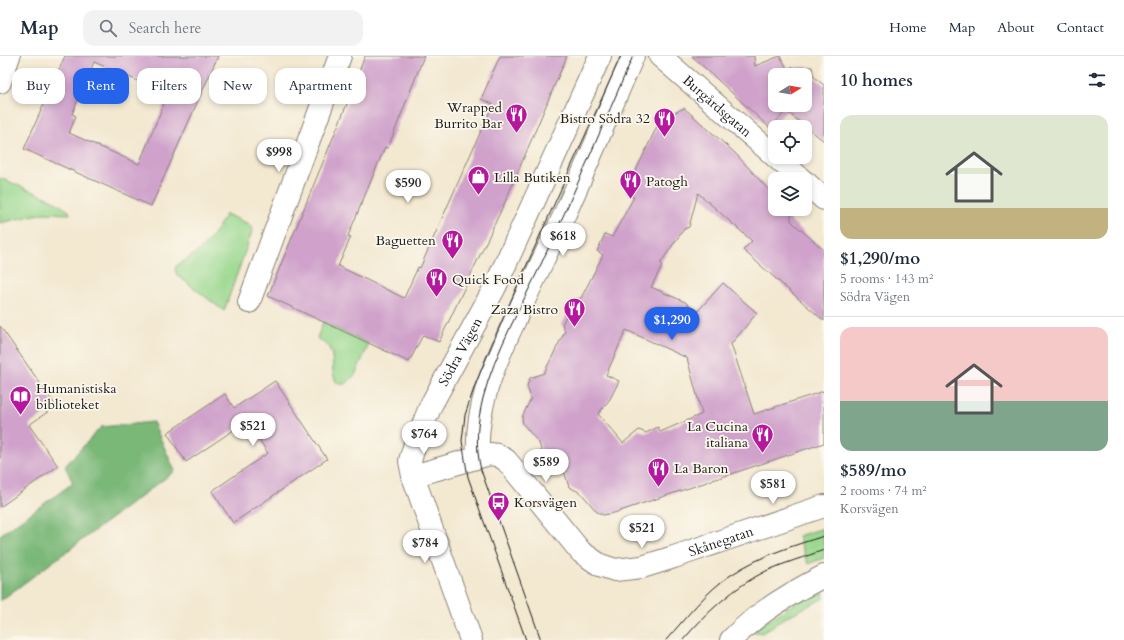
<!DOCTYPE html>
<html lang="en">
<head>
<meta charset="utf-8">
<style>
  body { margin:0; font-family:Cardo,serif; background:#f2f2f3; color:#1f2937; height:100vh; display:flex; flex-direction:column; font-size:15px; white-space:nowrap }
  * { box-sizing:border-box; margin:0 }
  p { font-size:13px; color:#747a83 }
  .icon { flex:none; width:22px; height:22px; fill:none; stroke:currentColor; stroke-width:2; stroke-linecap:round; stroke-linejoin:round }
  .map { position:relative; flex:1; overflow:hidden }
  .sheet { display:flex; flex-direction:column; background:#fff; width:300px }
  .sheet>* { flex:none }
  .top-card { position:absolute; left:12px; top:12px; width:380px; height:36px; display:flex; gap:8px }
  .needle { width:26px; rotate:79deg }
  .fabs { position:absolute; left:768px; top:12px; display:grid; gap:8px }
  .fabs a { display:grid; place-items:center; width:44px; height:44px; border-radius:8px; background:#fff; box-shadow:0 2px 6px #0003; font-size:20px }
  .price { position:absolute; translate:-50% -34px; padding:0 9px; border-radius:14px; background:#fff; color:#222; font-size:13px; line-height:26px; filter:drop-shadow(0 1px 2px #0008) }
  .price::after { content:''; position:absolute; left:50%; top:24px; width:12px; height:9px; margin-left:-6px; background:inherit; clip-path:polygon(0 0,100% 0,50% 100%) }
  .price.on { background:#2563eb; color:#fff }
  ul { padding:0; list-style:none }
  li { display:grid; align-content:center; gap:8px; height:212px; padding:0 16px }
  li+li { border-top:1px solid #e0e1e3 }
  li span { display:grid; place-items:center; height:124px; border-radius:12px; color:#555 }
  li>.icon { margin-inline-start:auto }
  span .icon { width:72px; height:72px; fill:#fffc; stroke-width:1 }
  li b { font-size:17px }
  h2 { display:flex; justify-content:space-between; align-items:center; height:48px; padding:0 16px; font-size:17px }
  .pill { padding:0 14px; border-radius:12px; background:#fff; box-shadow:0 2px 6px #0003; font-size:14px; line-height:36px }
  .pill.on { background:#2563eb; color:#fff }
  header { display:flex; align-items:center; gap:24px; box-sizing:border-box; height:56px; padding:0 20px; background:#fff; border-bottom:1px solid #e0e1e3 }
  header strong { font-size:19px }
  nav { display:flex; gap:22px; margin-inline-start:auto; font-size:14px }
  .search { width:280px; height:36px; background:#f2f2f3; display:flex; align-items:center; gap:10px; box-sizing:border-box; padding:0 14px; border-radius:12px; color:#747a83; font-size:15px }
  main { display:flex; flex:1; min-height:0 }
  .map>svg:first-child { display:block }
  .green { fill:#98d78d; stroke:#5a7a54 }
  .forest { fill:#7ab878; stroke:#4b6a4a }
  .building { fill:#cfa1cb; fill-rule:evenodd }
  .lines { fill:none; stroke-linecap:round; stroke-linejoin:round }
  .minor-casing { stroke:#888276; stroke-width:24 }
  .tertiary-casing { stroke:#888276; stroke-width:24 }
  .secondary-casing { stroke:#888276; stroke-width:24 }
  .minor { stroke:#fff; stroke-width:22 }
  .tertiary { stroke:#fff; stroke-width:22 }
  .secondary { stroke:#fff; stroke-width:22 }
  .tram { stroke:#1c1c1c; stroke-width:1 }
  .labels { text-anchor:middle; stroke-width:3.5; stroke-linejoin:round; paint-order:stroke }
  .street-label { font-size:14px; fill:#1c1c1c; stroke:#fbf7ec }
  .poi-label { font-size:14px; fill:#1c1c1c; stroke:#fbf7ec; text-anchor:start }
</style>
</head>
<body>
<header>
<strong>Map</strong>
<div class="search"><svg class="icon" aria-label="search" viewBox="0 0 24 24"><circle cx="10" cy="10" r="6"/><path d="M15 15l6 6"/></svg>Search here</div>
<nav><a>Home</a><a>Map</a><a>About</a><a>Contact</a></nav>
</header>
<main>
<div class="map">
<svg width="824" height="584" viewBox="0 0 824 584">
  <rect width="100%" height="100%" fill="#fbf7ec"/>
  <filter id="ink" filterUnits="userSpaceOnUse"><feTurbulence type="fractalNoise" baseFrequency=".025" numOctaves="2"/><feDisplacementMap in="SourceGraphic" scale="8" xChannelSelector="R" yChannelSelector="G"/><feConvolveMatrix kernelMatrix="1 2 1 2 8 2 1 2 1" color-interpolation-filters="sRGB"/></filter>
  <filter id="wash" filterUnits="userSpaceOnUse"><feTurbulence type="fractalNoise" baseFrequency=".012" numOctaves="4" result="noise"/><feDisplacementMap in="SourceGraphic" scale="16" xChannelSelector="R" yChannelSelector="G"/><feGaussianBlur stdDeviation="0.9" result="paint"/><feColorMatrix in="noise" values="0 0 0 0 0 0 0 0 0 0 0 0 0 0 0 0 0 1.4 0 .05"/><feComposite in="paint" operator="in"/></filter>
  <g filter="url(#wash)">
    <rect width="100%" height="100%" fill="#f3e8d0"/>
    <g class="green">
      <path d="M0,122l51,21 18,12 1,3 -26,-1 -44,10z"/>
      <path d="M226,158l23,10 4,5 -29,82 -47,-36 -2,-5 1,-4c28,-17 34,-24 50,-52z"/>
      <path d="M323,266l46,22 -14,31 -9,9h-8c-9,-10 -2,-25 -9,-36 -3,-5 -8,-6 -12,-10z"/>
      <path d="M824,472v30l-16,6 -10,-28z"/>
      <path d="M824,537v5l-36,18 -26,17 -10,-2 51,-33z"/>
    </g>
    <path class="forest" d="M153,366l22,49 -175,130v-66l73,-52 -8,-17 36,-39z"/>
    <g id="blocks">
      <g class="building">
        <path d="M65,0h153l-67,150 -127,-57zM94,6l74,32 -29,70 -70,-31 7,-17 -4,-2z"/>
        <path d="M365,0h59l-36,92 -3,-1 -37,89 3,1 -13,29 66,32 14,-31 2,1 73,-164 -12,-5 19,-43h67l-62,146 -66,140 -16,-7 -14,27 -141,-66 81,-197 4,-19 4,-3z"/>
        <path d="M692,0h62l1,10 25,-10 7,12 25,-1 2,10 10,8v56l-38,-30 -16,17zM775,19h30v30h-30z"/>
        <path d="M684,52l51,45 31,34 9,7v15h16v12l33,29v71l-81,-71 9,-9 -54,-48 -9,34 -5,2 -23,33 1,4 -11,21 34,15 12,10 26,-29 18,16 16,14 -26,31 23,70 70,-23v52l-210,70 -11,2 -6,-3 -16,-19 -12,-6 -4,-13 -11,-12 -11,-6 -4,-13 -16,-19 -1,-7 9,-19 -4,-12 3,-8 14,-5 21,-42 -3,-7 12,-22 7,-4 22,-43 -6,-4 8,-17 7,3 22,-40 -8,-5 33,-70 9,4 6,-13zM626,274l61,28 15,56 -42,18 -2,-5 -12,6 -7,-3 -16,13 -25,-29 12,-15 9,-18 -13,-6z"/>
        <path d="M0,270l56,80 -27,19 29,41 -58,41z"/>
        <path d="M275,325l52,78 -94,64 -21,-32 56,-38 -21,-32 -61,41 -19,-29 58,-39 9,14z"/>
      </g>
    </g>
  </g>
  <g filter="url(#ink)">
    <use href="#blocks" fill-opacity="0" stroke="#888276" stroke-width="1"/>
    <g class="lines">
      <defs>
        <g id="minor">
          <path id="s1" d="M660,0l115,100"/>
          <path d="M0,26l9,-26"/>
          <path d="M776,101l25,22"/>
          <path d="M805,126l19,17"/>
          <path d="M249,246l91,-246"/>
        </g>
        <g id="tertiary">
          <path d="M478,401c-3,-54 18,-96 40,-144 15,-31 29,-62 44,-93 25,-54 47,-109 71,-164"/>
          <path id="s2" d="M413,420l-3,-15 4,-14 17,-42 64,-118 105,-231"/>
        </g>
        <g id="secondary">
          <path id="s3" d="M471,584l-58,-164 77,-22 7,1 9,5 75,92 19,13 15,5 27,-3 32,-10 150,-51"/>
          <path d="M731,584c25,-26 61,-48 93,-64"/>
        </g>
      </defs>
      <use href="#minor" class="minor-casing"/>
      <use href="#tertiary" class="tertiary-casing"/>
      <use href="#secondary" class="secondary-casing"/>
      <use href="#minor" class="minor"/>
      <use href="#tertiary" class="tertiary"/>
      <use href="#secondary" class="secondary"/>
      <g class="tram">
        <path d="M526,584l-58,-163 -6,-36 3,-26 10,-30 40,-94 106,-235"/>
        <path d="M541,584l-60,-170c-6,-24 -4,-47 2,-72 12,-46 39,-93 59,-136 32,-68 61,-137 91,-206"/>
        <path d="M666,584c20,-22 40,-49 65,-65 28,-19 61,-29 93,-39"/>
        <path d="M683,584c23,-27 51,-53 83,-69 18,-8 39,-14 58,-21"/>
      </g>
    </g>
  </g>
  <defs>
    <symbol id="restaurant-pin" viewBox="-11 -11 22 30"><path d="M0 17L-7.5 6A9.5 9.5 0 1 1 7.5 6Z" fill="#b5179e" stroke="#fbf7ec"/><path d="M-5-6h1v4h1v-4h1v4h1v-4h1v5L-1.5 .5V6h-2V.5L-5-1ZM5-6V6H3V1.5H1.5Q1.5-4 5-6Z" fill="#fff"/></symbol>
    <symbol id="shop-pin" viewBox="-11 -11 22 30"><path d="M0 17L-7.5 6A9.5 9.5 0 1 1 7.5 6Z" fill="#b5179e" stroke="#fbf7ec"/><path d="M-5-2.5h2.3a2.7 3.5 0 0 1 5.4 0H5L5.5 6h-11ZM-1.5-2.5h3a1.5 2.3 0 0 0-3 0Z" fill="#fff"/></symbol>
    <symbol id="library-pin" viewBox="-11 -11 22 30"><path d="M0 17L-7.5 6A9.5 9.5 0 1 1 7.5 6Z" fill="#b5179e" stroke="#fbf7ec"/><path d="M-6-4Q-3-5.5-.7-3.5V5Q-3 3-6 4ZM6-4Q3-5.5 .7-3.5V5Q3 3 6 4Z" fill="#fff"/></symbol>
    <symbol id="bus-pin" viewBox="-11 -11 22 30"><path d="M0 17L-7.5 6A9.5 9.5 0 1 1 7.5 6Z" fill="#b5179e" stroke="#fbf7ec"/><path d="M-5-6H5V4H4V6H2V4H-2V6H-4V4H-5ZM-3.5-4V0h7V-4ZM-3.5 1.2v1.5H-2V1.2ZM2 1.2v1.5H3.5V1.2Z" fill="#fff"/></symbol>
  </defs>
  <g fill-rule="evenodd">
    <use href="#restaurant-pin" x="504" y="46" width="25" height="34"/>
    <use href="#restaurant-pin" x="652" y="50" width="25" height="34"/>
    <use href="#shop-pin" x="466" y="108" width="25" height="34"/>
    <use href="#restaurant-pin" x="618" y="112" width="25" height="34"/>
    <use href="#restaurant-pin" x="440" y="172" width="25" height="34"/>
    <use href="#restaurant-pin" x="424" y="210" width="25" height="34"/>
    <use href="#restaurant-pin" x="562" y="240" width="25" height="34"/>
    <use href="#library-pin" x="8" y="328" width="25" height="34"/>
    <use href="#restaurant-pin" x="750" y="366" width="25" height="34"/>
    <use href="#restaurant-pin" x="646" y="400" width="25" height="34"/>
    <use href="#bus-pin" x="486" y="434" width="25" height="34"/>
  </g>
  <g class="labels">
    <g class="street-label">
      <text dy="5" stroke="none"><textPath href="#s1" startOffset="76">Burgårdsgatan</textPath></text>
      <text dy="5" stroke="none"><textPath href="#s2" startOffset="136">Södra Vägen</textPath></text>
      <text dy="5" stroke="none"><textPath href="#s3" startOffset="539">Skånegatan</textPath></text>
    </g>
    <g class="poi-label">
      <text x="502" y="56" text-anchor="end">Wrapped<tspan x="502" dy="16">Burrito Bar</tspan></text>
      <text x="650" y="67" text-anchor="end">Bistro Södra 32</text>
      <text x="494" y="126">Lilla Butiken</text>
      <text x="646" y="130">Patogh</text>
      <text x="436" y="189" text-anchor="end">Baguetten</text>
      <text x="452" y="228">Quick Food</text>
      <text x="558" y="258" text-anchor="end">Zaza Bistro</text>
      <text x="36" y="337">Humanistiska<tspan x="36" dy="16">biblioteket</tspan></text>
      <text x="748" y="375" text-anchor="end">La Cucina<tspan x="748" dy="16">italiana</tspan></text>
      <text x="674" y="417">La Baron</text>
      <text x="514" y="451">Korsvägen</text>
    </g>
  </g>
</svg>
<div class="fabs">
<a><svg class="needle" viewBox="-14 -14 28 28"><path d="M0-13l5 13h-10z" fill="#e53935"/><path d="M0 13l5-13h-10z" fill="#747a83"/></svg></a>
<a><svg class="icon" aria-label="locate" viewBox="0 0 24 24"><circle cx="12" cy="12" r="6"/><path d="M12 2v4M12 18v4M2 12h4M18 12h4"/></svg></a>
<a><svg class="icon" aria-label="layers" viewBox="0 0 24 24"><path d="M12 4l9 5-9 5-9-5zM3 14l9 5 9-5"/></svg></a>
</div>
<b class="price" style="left:279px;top:117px">$998</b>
<b class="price" style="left:408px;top:148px">$590</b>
<b class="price" style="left:563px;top:201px">$618</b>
<b class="price on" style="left:672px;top:285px">$1,290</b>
<b class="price" style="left:253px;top:391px">$521</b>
<b class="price" style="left:424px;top:399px">$764</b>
<b class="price" style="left:546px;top:427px">$589</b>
<b class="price" style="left:773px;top:449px">$581</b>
<b class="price" style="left:642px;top:493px">$521</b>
<b class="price" style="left:425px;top:508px">$784</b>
<div class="top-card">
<a class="pill">Buy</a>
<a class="pill on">Rent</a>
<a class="pill">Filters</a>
<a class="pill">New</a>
<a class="pill">Apartment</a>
</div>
</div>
<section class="sheet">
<h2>10 homes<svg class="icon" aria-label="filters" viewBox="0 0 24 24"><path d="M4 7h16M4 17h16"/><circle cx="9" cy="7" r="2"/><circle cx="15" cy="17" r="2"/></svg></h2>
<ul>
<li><span style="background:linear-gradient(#dfe7d0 75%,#c2b280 0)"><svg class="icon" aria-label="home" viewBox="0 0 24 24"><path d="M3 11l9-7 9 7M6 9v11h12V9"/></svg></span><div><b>$1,290/mo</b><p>5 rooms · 143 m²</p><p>Södra Vägen</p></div></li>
<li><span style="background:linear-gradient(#f6c9c9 60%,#7fa58c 0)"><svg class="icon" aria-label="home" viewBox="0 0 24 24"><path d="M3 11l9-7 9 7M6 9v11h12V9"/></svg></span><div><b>$589/mo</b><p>2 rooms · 74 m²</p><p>Korsvägen</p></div></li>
</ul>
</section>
</main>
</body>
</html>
